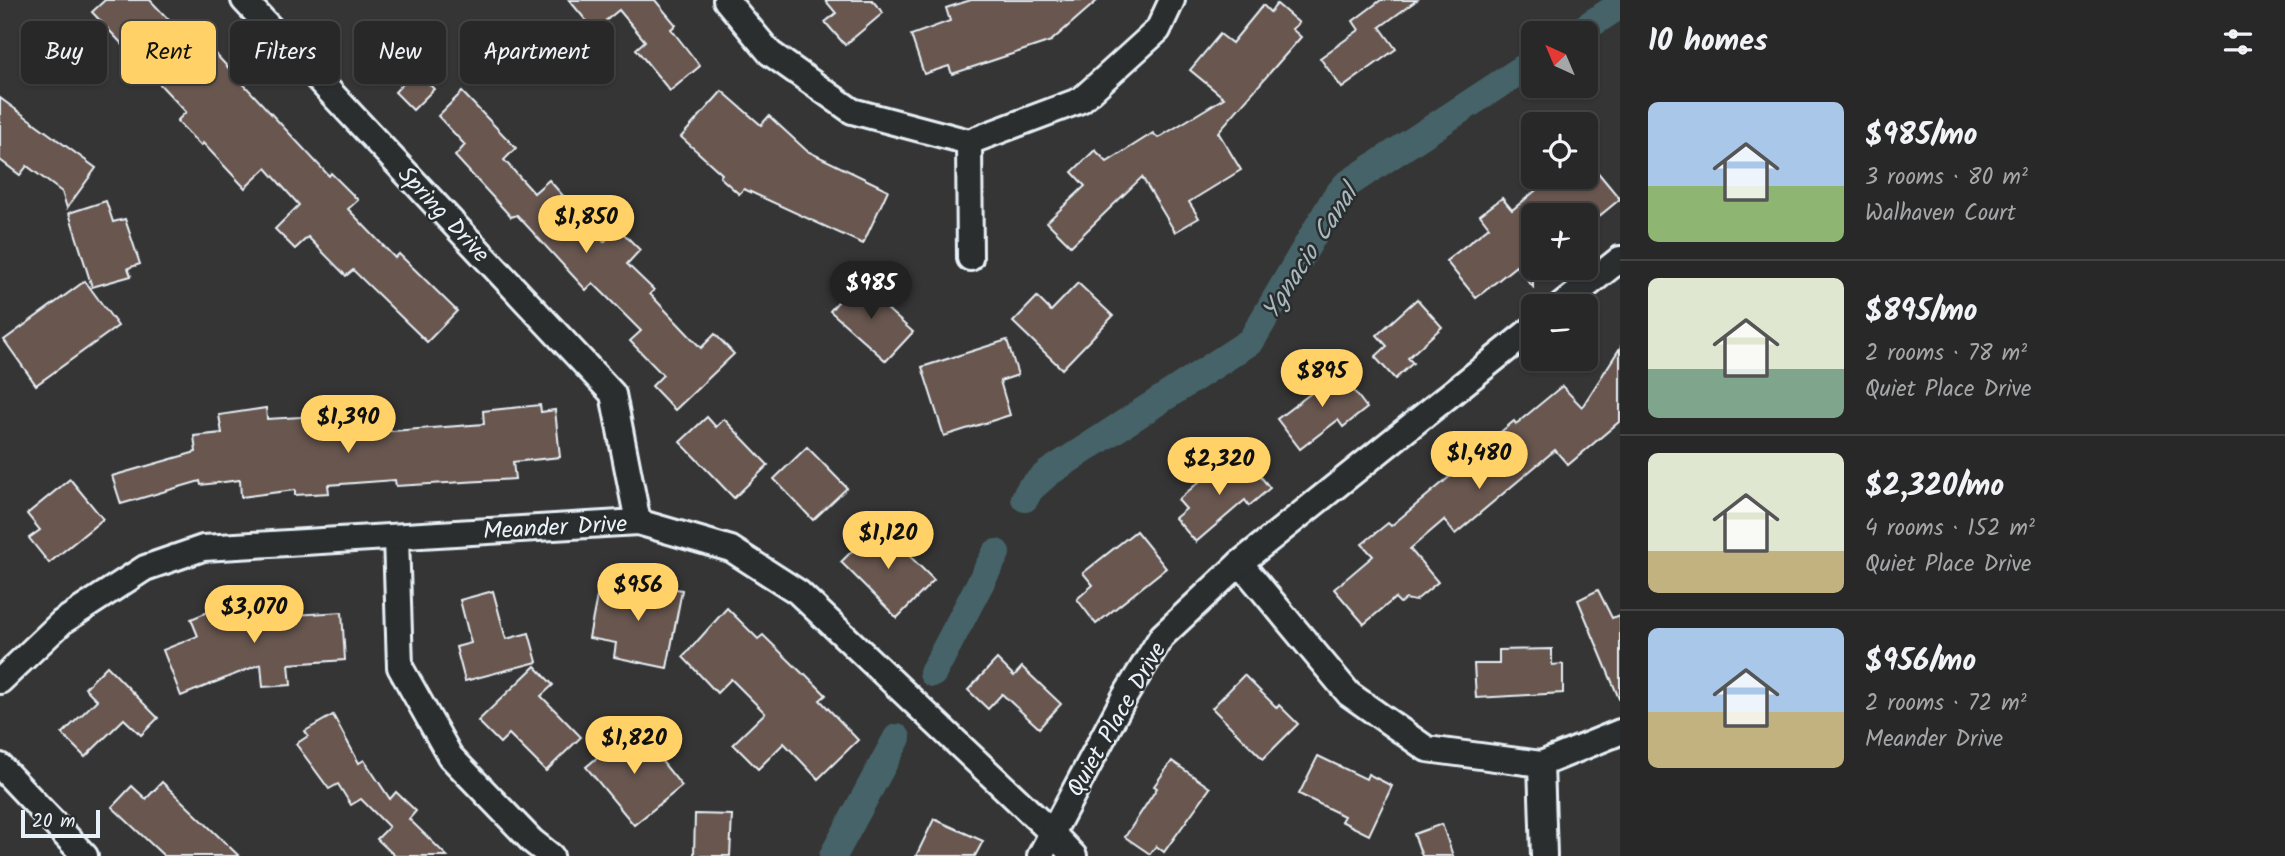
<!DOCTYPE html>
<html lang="en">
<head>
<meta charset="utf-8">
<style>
  body { margin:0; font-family:Kalam,sans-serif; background:#303030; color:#f1f3f6; height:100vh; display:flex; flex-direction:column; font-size:26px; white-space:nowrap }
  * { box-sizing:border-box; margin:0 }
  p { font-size:23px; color:#a5a6a8 }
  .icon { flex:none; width:38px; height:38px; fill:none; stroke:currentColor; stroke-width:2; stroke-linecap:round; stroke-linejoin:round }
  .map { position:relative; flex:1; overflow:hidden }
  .details { display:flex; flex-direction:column; background:#282828; width:665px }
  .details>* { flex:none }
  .top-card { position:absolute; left:21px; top:21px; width:665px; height:63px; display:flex; gap:14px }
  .needle { width:46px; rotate:316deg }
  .controls { position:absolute; left:1521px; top:21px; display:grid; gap:14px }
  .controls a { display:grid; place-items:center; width:77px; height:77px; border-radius:10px; background:#282828; box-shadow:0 2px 5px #0004,0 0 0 2px #444445; font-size:35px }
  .scale { position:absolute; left:21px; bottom:18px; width:79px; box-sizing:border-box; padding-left:7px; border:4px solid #e8f1f8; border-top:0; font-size:19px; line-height:24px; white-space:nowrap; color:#e8f1f8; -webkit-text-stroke:5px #2a2d2e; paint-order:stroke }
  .price { position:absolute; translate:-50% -60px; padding:0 16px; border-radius:24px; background:#ffd166; color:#111; font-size:23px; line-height:46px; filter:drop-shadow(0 2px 4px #0008) }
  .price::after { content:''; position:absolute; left:50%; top:42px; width:21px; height:16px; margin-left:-10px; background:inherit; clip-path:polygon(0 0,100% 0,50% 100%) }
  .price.current { background:#222; color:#fff }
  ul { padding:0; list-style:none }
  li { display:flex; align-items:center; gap:21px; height:175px; padding:0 28px }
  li+li { border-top:2px solid #444445 }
  li span { display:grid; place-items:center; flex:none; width:196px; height:140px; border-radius:10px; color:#555 }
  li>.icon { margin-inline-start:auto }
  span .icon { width:84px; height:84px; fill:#fffc; stroke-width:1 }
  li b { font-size:30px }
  h2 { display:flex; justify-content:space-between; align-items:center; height:84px; padding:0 28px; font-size:30px }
  .pill { padding:0 24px; border-radius:10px; background:#282828; box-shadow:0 2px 5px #0004,0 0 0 2px #444445; font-size:24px; line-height:63px }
  .pill.current { background:#ffd166; color:#111 }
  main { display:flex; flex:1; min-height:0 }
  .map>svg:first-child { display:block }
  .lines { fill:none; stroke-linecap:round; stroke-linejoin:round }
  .canal { stroke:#456467; stroke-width:28 }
  .building { fill:#67574f; stroke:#e8f1f8; stroke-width:2 }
  .street-casing { stroke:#e8f1f8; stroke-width:30 }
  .street { stroke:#2a2d2e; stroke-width:24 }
  .labels { text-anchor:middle; stroke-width:5; stroke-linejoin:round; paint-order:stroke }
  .street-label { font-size:24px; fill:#e8f1f8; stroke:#2a2d2e }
  .water-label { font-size:26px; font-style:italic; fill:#a7b9be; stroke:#2a2d2e }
</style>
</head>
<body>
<main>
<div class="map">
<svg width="1620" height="856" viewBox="0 0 1620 856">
  <rect width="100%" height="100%" fill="#363535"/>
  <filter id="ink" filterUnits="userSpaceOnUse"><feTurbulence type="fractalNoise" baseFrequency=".0143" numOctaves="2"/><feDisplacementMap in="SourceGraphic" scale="14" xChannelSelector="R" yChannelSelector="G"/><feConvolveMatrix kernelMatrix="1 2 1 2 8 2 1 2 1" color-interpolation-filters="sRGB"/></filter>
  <g filter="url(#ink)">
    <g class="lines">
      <g class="canal">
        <path d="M1577,33l43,-28"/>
        <path d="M1025,498l5,-9 18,-16 203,-132 84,-143 11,-13 187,-123"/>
        <path d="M933,673l63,-120"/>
        <path d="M833,856l64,-118"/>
      </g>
    </g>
    <g class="building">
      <path d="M105,0h45l38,40 8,-7 133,143 2,-3 27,27 -10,9 47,49 4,-4 58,57 -30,31 -74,-72 -7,6 -38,-39 -13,12 -20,-20 24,-24 -33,-37 -21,20 -42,-45 -2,3 -24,-25 9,-9 -94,-100z"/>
      <path d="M569,0h86l21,25 -5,4 29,37 -30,25 -34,-42 9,-8 -26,-31 -25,20z"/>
      <path d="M825,0h47l11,13 -38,32 -20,-23 11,-9z"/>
      <path d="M971,0h127l-47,41 -99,33 -3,-8 -25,8 -13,-39 39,-14 -4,-13z"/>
      <path d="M1381,0h36l-37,27 16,22 -54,39 -22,-30 39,-28 -6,-9z"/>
      <path d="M1277,4l22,19 -7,6 9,8 -83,95 23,38 -52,32 10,16 -24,14 -33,-55 -71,69 -24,-24 38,-36 -13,-14 23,-22 12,12 46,-29 5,5 66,-40 -34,-28 30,-36 12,9 31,-38 7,7z"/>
      <path d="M393,21l40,39 -14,14 15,15 -21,21 -18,-18 11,-12 -36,-36z"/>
      <path d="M722,91l39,34 8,-9 38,35 81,39 -25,54 -119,-55 -5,5 -19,-17 2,-3 -41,-37z"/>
      <path d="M462,92l54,56 -12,12 30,33 15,-13 55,62 14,-14 22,22 -13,14 27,26 -4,4 51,54 14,-14 19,20 -59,56 -23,-24 11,-11 -33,-34 11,-10 -48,-48 -7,7 -69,-75 -6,2 -56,-61 10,-11 -27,-29z"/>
      <path d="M0,98l96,70 -29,40 -5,-16 -35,-26 -7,9 -20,-15z"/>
      <path d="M1586,158l34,41 -34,28v-12h-53v72l-17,-21 -40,32 -30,-37 43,-34 -9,-12 22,-17 10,12 40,-33h34z"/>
      <path d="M106,201l7,21 12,-3 15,45 -12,4 3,8 -39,11 -23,-74z"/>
      <path d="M85,281l33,45 -82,59 -32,-45z"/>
      <path d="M856,281l57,51 -27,29 -56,-50z"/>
      <path d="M1078,283l35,33 -51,53 -49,-47 24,-25 14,14z"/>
      <path d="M1417,299l25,28 -34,31 5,5 -18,16 -20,-22 12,-11 -10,-11z"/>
      <path d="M1007,340l11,35 -18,6 10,34 -66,21 -22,-69z"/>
      <path d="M1620,348v73l-52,44 -13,-15 -100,84 -11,-14 -34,29 28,33 -23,19 -9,-2 -6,4 -5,-5 -31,26 -30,-35 39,-33 -11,-12 26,-21 3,3 63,-53 -1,-2 21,-17 40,-33 2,3 46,-38 20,21z"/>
      <path d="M1336,367l31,41 -24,19 -5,-7 -38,29 -23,-30 41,-31 -4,-4z"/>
      <path d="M540,405l1,7 14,-2 5,47 -47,5 2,17 -119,7 -1,-6 -67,5 1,8 -34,2v-5l-54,7 -1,-17 -39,5 -1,-4 -79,23 -9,-28 84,-24 -2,-16 28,-3 -3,-18 47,-7 1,11 51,-3v17l61,-4v3l105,-8 -1,-13z"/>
      <path d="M707,417l9,10 8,-8 44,46 -34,33 -54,-56z"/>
      <path d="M807,447l40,41 -34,32 -39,-41z"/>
      <path d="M1246,459l24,29 -21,18 -4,-6 -49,42 -21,-24 11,-9 -8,-9 44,-38 9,11z"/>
      <path d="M70,479l33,40 -54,44 -20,-25 11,-8 -13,-16z"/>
      <path d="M878,525l56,55 -37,38 -56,-56z"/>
      <path d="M1136,531l30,37 -70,56 -19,-25 16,-14 -10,-12z"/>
      <path d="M649,584l33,6 -15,78 -53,-11 2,-14 -27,-5 10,-52 48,10z"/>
      <path d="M1598,590l14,28 8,-3v86l-42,-101z"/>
      <path d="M493,591l13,48 23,-6 8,29 -72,19 -9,-34 15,-4 -11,-43z"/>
      <path d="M224,605l2,5 68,-5v10l48,-3 3,48 -56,4 2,21 -28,2 -2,-23 -80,32 -18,-46 35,-14 -7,-17z"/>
      <path d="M727,608l31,31 5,-4 41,40 1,-1 21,21 -6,5 38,40 -40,39 -34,-36 -26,26 -25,-25 32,-31 -34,-34 -14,14 -34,-36z"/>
      <path d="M1552,649v16l11,-1v29l-87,5 -2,-34h25v-14z"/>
      <path d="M997,659l17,17 8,-9 39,37 -22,24 -37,-34 -14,15 -20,-19z"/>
      <path d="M107,666l51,52 -17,17 -17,-16 -39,38 -23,-23 35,-34 -12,-12z"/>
      <path d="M535,666l18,19 -12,11 40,41 -35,34 -37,-37 -9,9 -22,-22z"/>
      <path d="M1244,675l33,33 2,-3 19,19 -35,35 -51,-51z"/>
      <path d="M333,715l26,48 5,-3 26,39 6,-7 20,19 -7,8 38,37h-52l-18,-17 12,-12 -28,-28 -10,6 -13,-21 -9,5 -33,-45 12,-8 -3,-5z"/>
      <path d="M634,727l48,59 -48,39 -48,-58z"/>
      <path d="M1318,756l48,23 2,-5 24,12 -23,49 -28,-14 3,-5 -45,-22z"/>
      <path d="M1172,761l38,27 -46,64 -8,-6 -6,8 -25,-17 32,-49 -3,-2z"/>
      <path d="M162,782l77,74h-75l-52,-49 20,-21 14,13z"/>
      <path d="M695,814l37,1 -2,41h-36z"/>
      <path d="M934,819l49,22 -8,15h-59z"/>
      <path d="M1442,824l11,32h-31l-8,-22z"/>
    </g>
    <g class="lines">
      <defs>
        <g id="street">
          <path d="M244,0l369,394 25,128"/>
          <path d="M726,0l44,53 82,58 117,31 112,-42 77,-70 14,-30"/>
          <path d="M969,142l1,116"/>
          <path d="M1561,306l59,-47"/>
          <path d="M396,537l4,130 50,89 82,85 19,15"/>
          <path d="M1240,563l109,131 78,55 114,15 79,-32"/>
          <path d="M0,681l62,-59 83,-54 58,-20 435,-26 93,27 67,43 254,241 22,23"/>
          <path d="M1541,764l3,92"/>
          <path d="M0,766l85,90"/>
          <path d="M1040,856l85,-160 37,-60 78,-73 293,-235"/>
        </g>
      </defs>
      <use href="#street" class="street-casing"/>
      <use href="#street" class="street"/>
    </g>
  </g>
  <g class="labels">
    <g class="street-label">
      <text transform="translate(444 214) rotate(47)" y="8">Spring Drive</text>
      <text transform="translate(555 527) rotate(-3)" y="8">Meander Drive</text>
      <text transform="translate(1116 719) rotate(-60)" y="8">Quiet Place Drive</text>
    </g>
    <g class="water-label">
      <text transform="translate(1309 252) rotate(-57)" y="9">Ygnacio Canal</text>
    </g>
  </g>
</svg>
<div class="controls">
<a><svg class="needle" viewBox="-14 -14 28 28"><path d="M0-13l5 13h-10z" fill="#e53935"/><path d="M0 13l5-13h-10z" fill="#a5a6a8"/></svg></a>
<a><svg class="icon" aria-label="locate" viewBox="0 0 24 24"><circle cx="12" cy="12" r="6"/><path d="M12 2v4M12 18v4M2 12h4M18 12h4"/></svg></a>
<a>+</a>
<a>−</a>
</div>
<div class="scale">20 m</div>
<b class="price" style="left:586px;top:255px">$1,850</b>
<b class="price current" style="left:871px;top:321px">$985</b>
<b class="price" style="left:1322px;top:409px">$895</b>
<b class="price" style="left:348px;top:455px">$1,390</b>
<b class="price" style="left:1479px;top:491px">$1,480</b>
<b class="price" style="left:1219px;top:497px">$2,320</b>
<b class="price" style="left:888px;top:571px">$1,120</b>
<b class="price" style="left:638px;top:623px">$956</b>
<b class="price" style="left:254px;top:645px">$3,070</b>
<b class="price" style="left:634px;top:776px">$1,820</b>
<div class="top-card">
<a class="pill">Buy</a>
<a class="pill current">Rent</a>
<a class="pill">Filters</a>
<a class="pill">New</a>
<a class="pill">Apartment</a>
</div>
</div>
<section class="details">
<h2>10 homes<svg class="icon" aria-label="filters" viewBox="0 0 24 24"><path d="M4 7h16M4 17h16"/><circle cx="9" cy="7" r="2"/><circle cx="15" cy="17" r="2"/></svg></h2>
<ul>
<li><span style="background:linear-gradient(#a9c7e8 60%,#8fb573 0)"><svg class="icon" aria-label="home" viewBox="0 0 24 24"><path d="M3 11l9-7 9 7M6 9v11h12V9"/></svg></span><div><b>$985/mo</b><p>3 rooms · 80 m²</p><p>Walhaven Court</p></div></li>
<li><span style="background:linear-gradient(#dfe7d0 65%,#7fa58c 0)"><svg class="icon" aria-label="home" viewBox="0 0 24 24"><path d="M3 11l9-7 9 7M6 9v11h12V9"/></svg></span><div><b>$895/mo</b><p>2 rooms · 78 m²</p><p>Quiet Place Drive</p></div></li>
<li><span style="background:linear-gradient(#dfe7d0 70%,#c2b280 0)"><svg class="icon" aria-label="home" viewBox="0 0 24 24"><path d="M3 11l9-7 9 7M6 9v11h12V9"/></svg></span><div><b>$2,320/mo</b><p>4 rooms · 152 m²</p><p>Quiet Place Drive</p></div></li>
<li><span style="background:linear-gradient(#a9c7e8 60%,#c2b280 0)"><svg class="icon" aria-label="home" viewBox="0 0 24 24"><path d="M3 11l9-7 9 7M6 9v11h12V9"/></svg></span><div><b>$956/mo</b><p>2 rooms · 72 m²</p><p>Meander Drive</p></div></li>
</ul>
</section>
</main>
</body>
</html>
